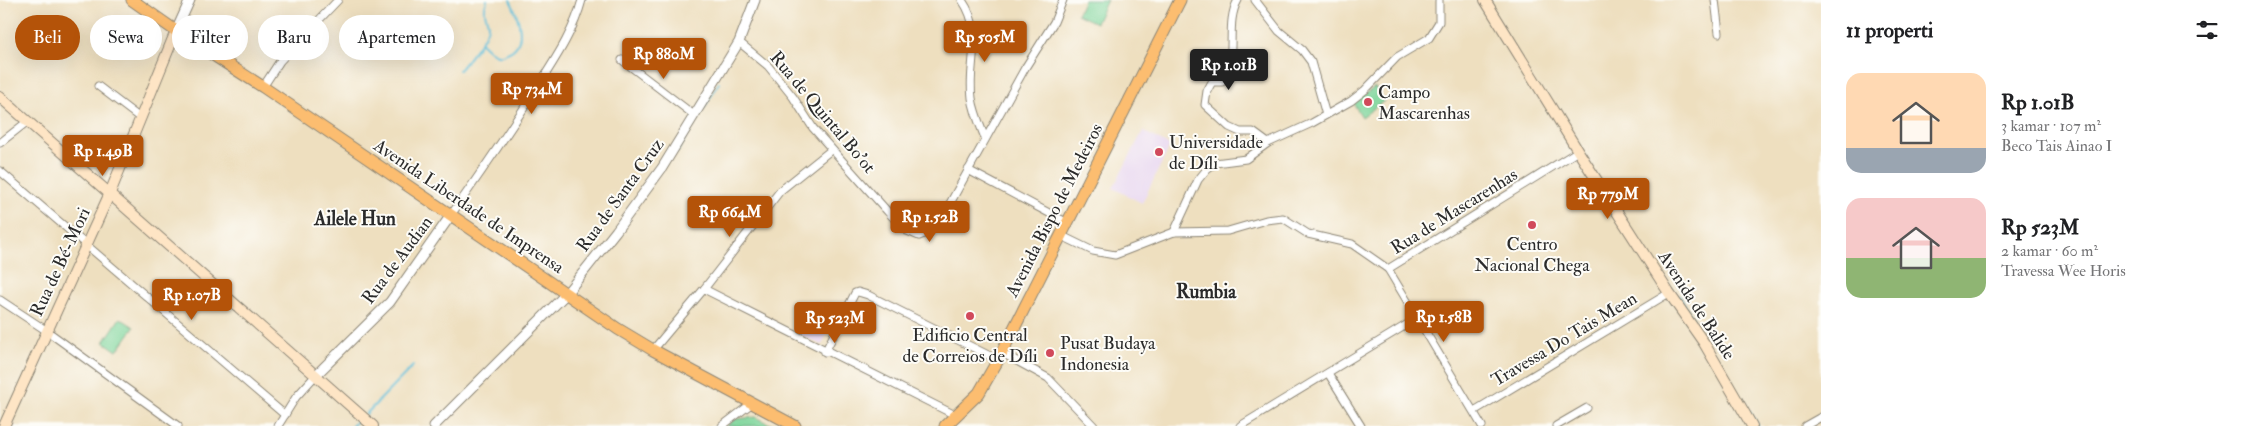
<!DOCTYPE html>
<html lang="id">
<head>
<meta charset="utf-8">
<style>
  body { margin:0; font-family:"IM FELL Double Pica",serif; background:#f6f6f6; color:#202124; height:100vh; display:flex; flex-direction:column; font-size:19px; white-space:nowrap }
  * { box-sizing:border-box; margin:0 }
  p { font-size:16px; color:#757577 }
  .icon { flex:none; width:28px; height:28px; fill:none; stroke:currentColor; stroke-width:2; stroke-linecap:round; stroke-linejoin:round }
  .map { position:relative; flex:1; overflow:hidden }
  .panel { display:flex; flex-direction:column; background:#fff; width:425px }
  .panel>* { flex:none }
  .top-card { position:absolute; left:15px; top:15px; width:475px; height:45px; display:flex; gap:10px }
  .price { position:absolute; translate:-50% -42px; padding:0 11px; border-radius:5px; background:#b45309; color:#fff; font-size:16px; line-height:32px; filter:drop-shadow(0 1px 2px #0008) }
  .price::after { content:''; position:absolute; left:50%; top:30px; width:15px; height:11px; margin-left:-8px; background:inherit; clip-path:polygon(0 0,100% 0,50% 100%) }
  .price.on { background:#222; color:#fff }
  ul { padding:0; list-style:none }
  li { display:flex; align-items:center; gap:15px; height:125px; padding:0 25px }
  li span { display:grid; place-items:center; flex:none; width:140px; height:100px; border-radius:15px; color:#555 }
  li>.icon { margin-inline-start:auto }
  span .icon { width:60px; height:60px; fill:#fffc; stroke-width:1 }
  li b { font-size:21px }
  h2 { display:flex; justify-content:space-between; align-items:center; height:60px; padding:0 25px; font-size:21px }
  .pill { padding:0 18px; border-radius:22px; background:#fff; box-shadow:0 5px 20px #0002; font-size:18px; line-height:45px }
  .pill.on { background:#b45309; color:#fff }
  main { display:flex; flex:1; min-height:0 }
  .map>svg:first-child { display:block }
  .built { fill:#e6d3f0 }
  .green { fill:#7bd499; stroke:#538062 }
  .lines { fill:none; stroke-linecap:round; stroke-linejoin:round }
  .stream { stroke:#5bbed9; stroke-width:2 }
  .minor-casing { stroke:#8c8575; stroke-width:9 }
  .tertiary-casing { stroke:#8c8575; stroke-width:11 }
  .secondary-casing { stroke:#8c8575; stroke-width:12 }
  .primary-casing { stroke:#8c8575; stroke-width:13 }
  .minor { stroke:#fff; stroke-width:7 }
  .tertiary { stroke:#fff; stroke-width:9 }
  .secondary { stroke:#fee5c5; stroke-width:10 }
  .primary { stroke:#fcbd6f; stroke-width:11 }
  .poi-dot { fill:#d1495b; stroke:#fdfcf7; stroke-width:2 }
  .labels { text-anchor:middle; stroke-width:4; stroke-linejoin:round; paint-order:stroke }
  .poi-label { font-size:18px; fill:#2b2b2b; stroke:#fdfcf7; text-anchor:start }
  .street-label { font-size:18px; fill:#2b2b2b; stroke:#fdfcf7 }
  .neighbourhood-label { font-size:19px; font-weight:bold; fill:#2b2b2b; stroke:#fdfcf7 }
</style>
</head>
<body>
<main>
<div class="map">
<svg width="1821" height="426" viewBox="0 0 1821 426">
  <rect width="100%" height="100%" fill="#fdfcf7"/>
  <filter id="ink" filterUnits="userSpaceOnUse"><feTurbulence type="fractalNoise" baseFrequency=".02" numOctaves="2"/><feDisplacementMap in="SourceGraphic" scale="10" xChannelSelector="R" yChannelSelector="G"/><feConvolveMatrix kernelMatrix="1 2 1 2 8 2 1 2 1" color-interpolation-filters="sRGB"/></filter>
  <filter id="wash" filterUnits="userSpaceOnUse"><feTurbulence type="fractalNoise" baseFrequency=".0096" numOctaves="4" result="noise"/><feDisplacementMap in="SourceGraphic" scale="20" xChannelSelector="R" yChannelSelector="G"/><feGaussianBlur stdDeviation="1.12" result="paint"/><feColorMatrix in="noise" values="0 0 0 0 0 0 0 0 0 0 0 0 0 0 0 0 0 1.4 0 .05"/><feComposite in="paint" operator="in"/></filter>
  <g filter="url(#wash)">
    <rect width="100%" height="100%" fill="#eedfbf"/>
    <g class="built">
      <path d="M1143,131l27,15 -28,57 -29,-15z"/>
      <path d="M807,311l25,11 -10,23 -25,-11z"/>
    </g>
    <g class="green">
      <path d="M1084,0h23l-11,23 -19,-9z"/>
      <path d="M1375,87l9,14 -22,16 -9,-14z"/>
      <path d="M120,318l14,9 -17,24 -13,-9z"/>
      <path d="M756,417l18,9h-48l9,-7z"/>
    </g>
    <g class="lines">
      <g class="stream">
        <path d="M480,42c4,3 10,10 15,12 4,2 9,1 12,-1 22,-8 11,-38 3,-53"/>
        <path d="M459,70c7,-8 27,-32 29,-43 1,-10 -7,-12 -1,-27"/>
        <path d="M677,152l42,-69"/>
        <path d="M1679,295l14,24"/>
        <path d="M1749,411l9,15"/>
        <path d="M366,414l47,-48"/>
        <path d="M352,426l8,-8"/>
      </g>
    </g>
  </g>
  <g filter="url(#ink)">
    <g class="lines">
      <defs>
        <g id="minor">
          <path d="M962,0c23,33 5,63 10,98 2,14 8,27 13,40"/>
          <path d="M1238,0c-14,25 1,57 -16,82h-10l-5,9 -2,14 24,22 11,5h13l15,11"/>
          <path d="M1255,0l24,31 23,19 9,12 15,53"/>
          <path d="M1715,0l4,33"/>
          <path d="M739,42l29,24 25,31 20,31 75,84 17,18 14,6 10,-4 14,-16 82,-148 29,-46 9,-22"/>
          <path d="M622,60l72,55"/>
          <path d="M98,86l42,32"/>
          <path d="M263,87l17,-26 58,-61"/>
          <path d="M0,143l28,-22"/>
          <path d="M968,170l98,52"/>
          <path d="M0,171l285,244"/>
          <path d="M451,215c29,-41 57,-82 84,-124 18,-29 38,-57 47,-91"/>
          <path d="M1174,232l24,-52 9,-11 8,-6 31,-4 22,-16 44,-20 39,-22 14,-11 32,-33 32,-19 10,-16v-22"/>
          <path d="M1060,235l33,16 22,4 59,-23 54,-1 38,-11 17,-2 25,16 44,10 36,25 190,-118"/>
          <path d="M1388,269l94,157"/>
          <path d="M704,289l253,127"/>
          <path d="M0,300l47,31 131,95"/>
          <path d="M653,350l51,-61 76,-98 51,-41"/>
          <path d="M825,352l30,-59 3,-1 10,3 130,65"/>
          <path d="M1002,353l46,25 46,48"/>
          <path d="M1328,373l33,53"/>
          <path d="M1474,411l195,-118"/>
          <path d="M278,426l18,-29 20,-22"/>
          <path d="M722,426l29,-22"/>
          <path d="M1240,426l176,-107"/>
          <path d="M1556,426l31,-18"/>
          <path d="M1805,426l16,-9"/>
        </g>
        <g id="tertiary">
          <path d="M176,31l14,-31"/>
          <path d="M316,375l74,-73 61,-87"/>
          <path d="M434,426l132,-132 50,-63 46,-63 77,-126 16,-42"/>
        </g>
        <g id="secondary">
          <path d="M1485,0l93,151 91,142 35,50 48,83"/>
          <path d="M0,97l373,329"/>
          <path d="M4,426l106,-233 66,-162"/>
        </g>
        <g id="primary">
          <path d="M132,0l44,31 87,56 355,242 35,21 142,76"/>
          <path d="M945,426l34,-33 19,-33 182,-360"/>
        </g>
      </defs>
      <use href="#minor" class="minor-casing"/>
      <use href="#tertiary" class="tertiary-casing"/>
      <use href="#secondary" class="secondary-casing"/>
      <use href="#primary" class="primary-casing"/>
      <use href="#minor" class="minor"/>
      <use href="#tertiary" class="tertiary"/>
      <use href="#secondary" class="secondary"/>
      <use href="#primary" class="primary"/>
    </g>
  </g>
  <g class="poi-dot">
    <circle cx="1368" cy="102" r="5"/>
    <circle cx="1159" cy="152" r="5"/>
    <circle cx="1532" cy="225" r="5"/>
    <circle cx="970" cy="316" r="5"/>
    <circle cx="1050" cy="353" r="5"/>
  </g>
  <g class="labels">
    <g class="poi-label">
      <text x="1378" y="98">Campo<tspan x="1378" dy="21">Mascarenhas</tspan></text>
      <text x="1169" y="148">Universidade<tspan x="1169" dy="21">de Díli</tspan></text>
      <text x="1532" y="250" text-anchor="middle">Centro<tspan x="1532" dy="21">Nacional Chega</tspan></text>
      <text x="970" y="341" text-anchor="middle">Edificio Central<tspan x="970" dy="21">de Correios de Díli</tspan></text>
      <text x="1060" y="349">Pusat Budaya<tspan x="1060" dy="21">Indonesia</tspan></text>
    </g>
    <g class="street-label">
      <text transform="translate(823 112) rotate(50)" y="6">Rua de Quintal Bo'ot</text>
      <text transform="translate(620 195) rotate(-54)" y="6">Rua de Santa Cruz</text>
      <text transform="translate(469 206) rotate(34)" y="6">Avenida Liberdade de Imprensa</text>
      <text transform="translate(1054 210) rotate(-63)" y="6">Avenida Bispo de Medeiros</text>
      <text transform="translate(1454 211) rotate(-32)" y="6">Rua de Mascarenhas</text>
      <text transform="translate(397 260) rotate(-53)" y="6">Rua de Audian</text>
      <text transform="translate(60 262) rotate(-65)" y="6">Rua de Bé-Mori</text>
      <text transform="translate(1697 305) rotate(57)" y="6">Avenida de Balide</text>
      <text transform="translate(1564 339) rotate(-31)" y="6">Travessa Do Tais Mean</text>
    </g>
    <g class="neighbourhood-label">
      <text x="355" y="225">Ailele Hun</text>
      <text x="1206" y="298">Rumbia</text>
    </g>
  </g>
</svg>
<b class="price" style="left:985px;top:63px">Rp 505M</b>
<b class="price" style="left:664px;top:80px">Rp 880M</b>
<b class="price on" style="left:1229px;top:91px">Rp 1.01B</b>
<b class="price" style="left:532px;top:115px">Rp 734M</b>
<b class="price" style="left:103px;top:177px">Rp 1.49B</b>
<b class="price" style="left:1608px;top:220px">Rp 779M</b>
<b class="price" style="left:730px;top:238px">Rp 664M</b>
<b class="price" style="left:930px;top:243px">Rp 1.52B</b>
<b class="price" style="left:192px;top:321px">Rp 1.07B</b>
<b class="price" style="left:1444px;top:343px">Rp 1.58B</b>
<b class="price" style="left:835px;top:344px">Rp 523M</b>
<div class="top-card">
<a class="pill on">Beli</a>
<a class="pill">Sewa</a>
<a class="pill">Filter</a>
<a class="pill">Baru</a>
<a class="pill">Apartemen</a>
</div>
</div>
<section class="panel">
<h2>11 properti<svg class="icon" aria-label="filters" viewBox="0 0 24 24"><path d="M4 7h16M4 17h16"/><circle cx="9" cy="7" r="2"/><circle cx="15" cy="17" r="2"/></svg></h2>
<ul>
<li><span style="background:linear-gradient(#ffd9b3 75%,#9aa5b1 0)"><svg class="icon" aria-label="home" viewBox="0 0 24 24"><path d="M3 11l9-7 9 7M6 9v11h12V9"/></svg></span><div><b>Rp 1.01B</b><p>3 kamar · 107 m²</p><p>Beco Tais Ainao I</p></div></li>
<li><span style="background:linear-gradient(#f6c9c9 60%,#8fb573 0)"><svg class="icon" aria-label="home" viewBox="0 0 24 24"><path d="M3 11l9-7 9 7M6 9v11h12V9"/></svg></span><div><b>Rp 523M</b><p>2 kamar · 60 m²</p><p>Travessa Wee Horis</p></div></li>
</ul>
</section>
</main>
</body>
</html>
